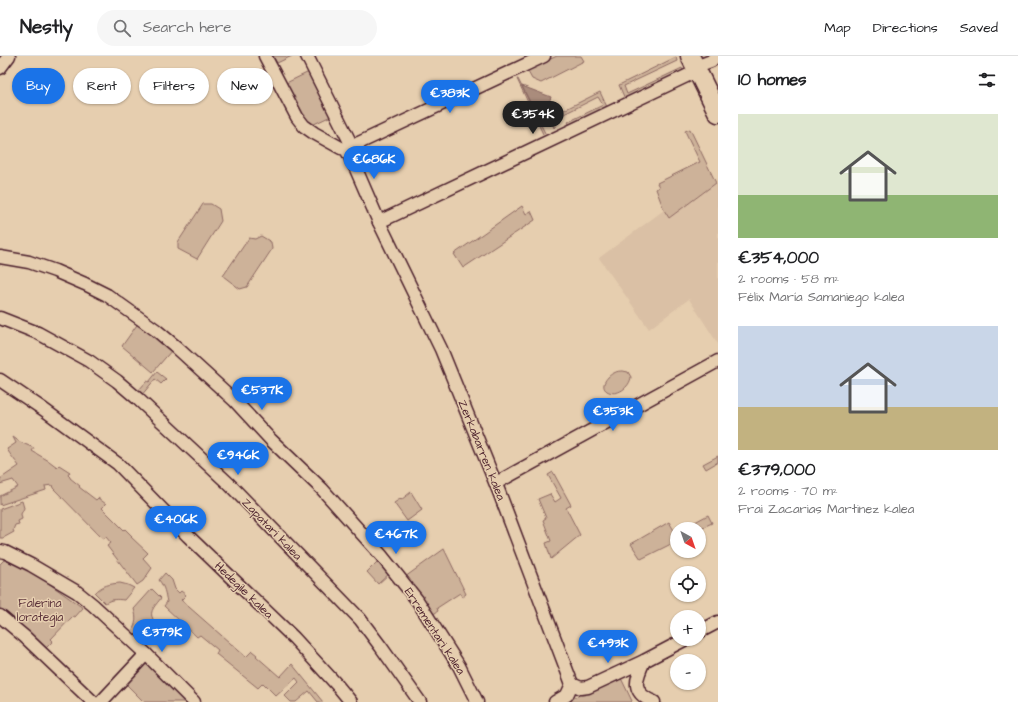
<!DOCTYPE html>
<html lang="en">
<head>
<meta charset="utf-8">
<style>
  body { margin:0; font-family:"Architects Daughter",sans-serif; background:#f6f6f6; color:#202124; height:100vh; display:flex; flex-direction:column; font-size:15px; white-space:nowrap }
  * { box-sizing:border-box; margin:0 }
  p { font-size:13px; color:#757577 }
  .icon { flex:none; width:22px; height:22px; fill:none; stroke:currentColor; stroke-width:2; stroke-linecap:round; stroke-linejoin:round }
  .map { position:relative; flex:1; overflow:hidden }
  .sheet { display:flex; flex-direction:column; background:#fff; width:300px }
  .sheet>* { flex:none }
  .banner { position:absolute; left:12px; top:12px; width:380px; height:36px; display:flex; gap:8px }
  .needle { width:26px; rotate:140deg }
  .controls { position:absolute; left:670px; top:466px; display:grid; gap:8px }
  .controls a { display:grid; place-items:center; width:36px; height:36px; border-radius:50%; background:#fff; box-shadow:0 1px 3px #0004; font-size:20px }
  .price { position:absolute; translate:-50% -34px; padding:0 9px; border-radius:14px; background:#1a73e8; color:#fff; font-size:13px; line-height:26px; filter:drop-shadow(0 1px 2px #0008) }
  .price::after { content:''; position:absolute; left:50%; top:24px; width:12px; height:9px; margin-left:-6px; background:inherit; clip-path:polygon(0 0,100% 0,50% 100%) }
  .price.active { background:#222; color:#fff }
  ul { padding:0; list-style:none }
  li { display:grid; align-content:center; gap:8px; height:212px; padding:0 20px }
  li span { display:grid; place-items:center; height:124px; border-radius:0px; color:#555 }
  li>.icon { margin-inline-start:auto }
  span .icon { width:72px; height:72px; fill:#fffc; stroke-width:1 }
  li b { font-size:17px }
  h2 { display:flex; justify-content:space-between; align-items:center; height:48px; padding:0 20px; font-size:17px }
  .chip { padding:0 14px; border-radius:18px; background:#fff; box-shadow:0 1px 3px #0004; font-size:14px; line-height:36px }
  .chip.active { background:#1a73e8; color:#fff }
  header { display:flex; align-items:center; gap:24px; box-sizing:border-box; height:56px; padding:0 20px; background:#fff; border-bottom:1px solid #e0e0e0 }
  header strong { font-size:19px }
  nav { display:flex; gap:22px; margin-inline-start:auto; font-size:14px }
  .search { width:280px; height:36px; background:#f6f6f6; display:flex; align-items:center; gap:10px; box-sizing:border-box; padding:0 14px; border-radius:22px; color:#757577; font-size:15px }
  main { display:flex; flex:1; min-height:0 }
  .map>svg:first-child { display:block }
  .built { fill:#dac0a5 }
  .green { fill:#cdb299; stroke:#8c6862 }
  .water { fill:#aa8c7c; stroke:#84605c }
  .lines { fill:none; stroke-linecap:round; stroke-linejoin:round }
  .street-casing { stroke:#4a1f2b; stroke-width:15 }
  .secondary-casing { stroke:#4a1f2b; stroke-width:21 }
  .street { stroke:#e6ceaf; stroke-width:12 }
  .secondary { stroke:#e6ceaf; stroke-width:18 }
  .labels { text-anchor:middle; stroke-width:3; stroke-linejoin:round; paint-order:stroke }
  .street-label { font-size:12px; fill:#4a1f2b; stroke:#e6ceaf }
  .park-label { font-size:12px; fill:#5e353c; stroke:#e6ceaf }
</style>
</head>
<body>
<header>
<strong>Nestly</strong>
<div class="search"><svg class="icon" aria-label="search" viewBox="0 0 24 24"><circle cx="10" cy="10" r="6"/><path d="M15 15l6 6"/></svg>Search here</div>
<nav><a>Map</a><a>Directions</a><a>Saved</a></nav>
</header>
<main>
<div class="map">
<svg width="718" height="646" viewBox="0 0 718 646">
  <rect width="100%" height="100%" fill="#e6ceaf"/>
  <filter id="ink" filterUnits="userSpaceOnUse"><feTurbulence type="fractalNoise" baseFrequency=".025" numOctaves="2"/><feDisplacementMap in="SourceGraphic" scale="8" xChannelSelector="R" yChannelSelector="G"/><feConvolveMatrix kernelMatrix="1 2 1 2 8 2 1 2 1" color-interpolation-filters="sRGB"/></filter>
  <g filter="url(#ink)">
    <path class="built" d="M716,127l2,3v158l-29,-45 -40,30 -50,-71 65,-48 5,8z"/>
    <g class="green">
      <path d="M273,0h19l-15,7z"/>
      <path d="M557,0h24l3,5 -43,22 -9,-4 -5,-9z"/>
      <path d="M676,1l1,4 -53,25 3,8 55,-26 1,4 -58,27 -6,-14z"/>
      <path d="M311,15l20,45 -19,9 -6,-4 -22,-37z"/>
      <path d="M518,23l27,54 -2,1 -26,-55z"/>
      <path d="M600,36l7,15 -37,19 -2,-4 35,-17 -5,-8 -34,17 -10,14 -2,-5 4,-9z"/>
      <path d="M690,73l26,54 -47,35 -5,-8 -8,-21 3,-2 -2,-4 43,-21 -15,-31z"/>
      <path d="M203,148h8l8,5 2,12 -24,38 -19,-10v-7z"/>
      <path d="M522,150l4,8 5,-3 4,9 -72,48 -9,-14z"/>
      <path d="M261,180l10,6 1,7 -25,38 -7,2 -17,-13 26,-38 6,1z"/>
      <path d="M139,266l33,28 -19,22 -31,-26z"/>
      <path d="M623,315l5,1 3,5c-1,10 -14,20 -24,14 -8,-5 1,-16 7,-18 3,-2 6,-2 9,-2z"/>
      <path d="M157,316l9,7 -5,5 -6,-5 -14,17 -4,-4 10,-11 2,1z"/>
      <path d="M13,381l7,5 14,6 -2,3 17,10 8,6 2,-2 11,7 -2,3 2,2v1l10,8 -1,1 17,13 2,-2 8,6 -4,4 22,22 1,-1 7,7 -1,1 17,16 -5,5 9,10 -9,13 -6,4 -30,-39 4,-3 -5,-6 -3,2 -50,-51 -1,-3 -7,1 1,4 -46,15v-9l18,-9 -5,-7 -13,4v-5l19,-13c-4,-6 -9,-11 -12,-17l9,-6z"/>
      <path d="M718,400v6l-12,7 -3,-5z"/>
      <path d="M553,416l18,33 -5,3 14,27 -29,24 -5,-16 5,-2 -8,-21 3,-2 -8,-19 12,-5 5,8 6,-4 -13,-23z"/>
      <path d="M411,436l11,18 -15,11 -13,-18 6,-4 1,1z"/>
      <path d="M22,445l2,7 -3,6 1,5 -4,2 1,3 -4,1 -2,5 1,2 -11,6h-3v-29z"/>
      <path d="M708,459l4,8 -13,6h-17z"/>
      <path d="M669,466l6,10h2v9l-36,18 -10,-15z"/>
      <path d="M444,493l22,45 -4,3 -2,-4 -23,15 1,3 -6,4 -27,-38z"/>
      <path d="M4,504l18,7 22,13 39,28 -8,9 -2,-1 -22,23 2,2 -9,9 -44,-37v-49z"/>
      <path d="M379,504l11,13 -12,11 -11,-12z"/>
      <path d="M165,517l7,7 3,9 4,4 2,-2 5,4 -5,5 65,57 6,-6 5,4 -1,1 24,21 12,-13 31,38h-5l-9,-11 -13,11h-5l-6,-6 14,-14 -3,-4 -20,18 -13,-13 -5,5 -42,-34 2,-4 -18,-15 -3,2 -33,-31 3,-4c-2,-9 -2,-14 -8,-22z"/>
      <path d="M120,527l8,2 6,3 -10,12c-8,-1 -12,-1 -19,3l-10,-10c7,-8 15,-9 25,-10z"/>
      <path d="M152,533l9,9c-4,6 -13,13 -8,21l-16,18 -5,-6c4,-7 5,-13 2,-22z"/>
      <path d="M144,605l43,41h-43l-20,-20z"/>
      <path d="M620,620l12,25 -1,1h-66z"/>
    </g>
    <path class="water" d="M522,30l29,11 -10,27z"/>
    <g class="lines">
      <defs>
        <g id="street">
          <path d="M265,0l32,61 7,9 10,7 27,15 5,1 10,20 23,53 62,127 58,143 73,192"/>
          <path d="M307,0l45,90"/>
          <path d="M695,11l16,-6 5,-5"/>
          <path d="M0,12l9,-12"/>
          <path d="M346,93l198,-93"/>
          <path d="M379,166l318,-151"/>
          <path d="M0,201l29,5 26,9 30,13 22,11 49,35 19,16 59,54 37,40 51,49 59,66 36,45 42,66 18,36"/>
          <path d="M0,262l38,15 51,28 28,20 21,18 91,85 131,135 21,28 39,55"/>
          <path d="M0,324l43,29 75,55 70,72 106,102 43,47 14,17"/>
          <path d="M496,427l222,-122"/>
          <path d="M0,495l5,1 26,13 46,27 16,13 53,49 48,48"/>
          <path d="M0,560l25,21 68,65"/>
          <path d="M699,576l19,-10"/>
          <path d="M644,605c-9,19 -13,32 10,41"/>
          <path d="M572,628l9,4 7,-1 56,-26 42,-22"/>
          <path d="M101,646l45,-48"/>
          <path d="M555,646l12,-7 5,-11"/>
        </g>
        <path id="secondary" d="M690,0l28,57"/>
      </defs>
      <use href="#street" class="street-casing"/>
      <use href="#secondary" class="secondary-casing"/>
      <use href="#street" class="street"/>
      <use href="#secondary" class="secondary"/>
    </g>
  </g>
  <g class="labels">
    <g class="street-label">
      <text transform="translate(482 394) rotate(68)" y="4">Zerkabarren kalea</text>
      <text transform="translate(272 473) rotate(46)" y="4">Zapatari kalea</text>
      <text transform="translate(244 534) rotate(44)" y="4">Hedegile kalea</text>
      <text transform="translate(435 575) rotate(57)" y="4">Errementari kalea</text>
    </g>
    <g class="park-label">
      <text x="40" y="551">Falerina<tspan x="40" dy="14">lorategia</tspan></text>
    </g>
  </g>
</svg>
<div class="controls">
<a><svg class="needle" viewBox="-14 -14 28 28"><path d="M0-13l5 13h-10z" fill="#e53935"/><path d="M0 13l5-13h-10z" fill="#757577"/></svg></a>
<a><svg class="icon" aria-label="locate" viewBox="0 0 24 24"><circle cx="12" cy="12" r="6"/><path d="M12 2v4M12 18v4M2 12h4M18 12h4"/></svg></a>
<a>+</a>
<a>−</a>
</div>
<b class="price" style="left:450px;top:58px">€383K</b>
<b class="price active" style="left:533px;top:79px">€354K</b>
<b class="price" style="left:374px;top:124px">€686K</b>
<b class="price" style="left:262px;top:355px">€537K</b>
<b class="price" style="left:613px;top:376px">€353K</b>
<b class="price" style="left:238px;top:420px">€946K</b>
<b class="price" style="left:176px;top:484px">€406K</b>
<b class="price" style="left:396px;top:499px">€467K</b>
<b class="price" style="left:162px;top:597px">€379K</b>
<b class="price" style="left:608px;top:608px">€493K</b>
<div class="banner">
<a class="chip active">Buy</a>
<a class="chip">Rent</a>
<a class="chip">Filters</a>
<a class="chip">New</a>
</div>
</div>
<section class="sheet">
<h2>10 homes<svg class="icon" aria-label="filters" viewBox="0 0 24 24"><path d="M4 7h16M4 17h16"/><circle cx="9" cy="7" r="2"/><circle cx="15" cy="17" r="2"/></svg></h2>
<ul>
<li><span style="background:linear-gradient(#dfe7d0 65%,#8fb573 0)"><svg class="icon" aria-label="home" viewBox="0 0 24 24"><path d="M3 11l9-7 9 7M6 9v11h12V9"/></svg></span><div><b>€354,000</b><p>2 rooms · 58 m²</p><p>Félix María Samaniego kalea</p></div></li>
<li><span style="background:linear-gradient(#c9d6e8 65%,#c2b280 0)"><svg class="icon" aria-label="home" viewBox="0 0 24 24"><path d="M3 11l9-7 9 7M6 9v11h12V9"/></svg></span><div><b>€379,000</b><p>2 rooms · 70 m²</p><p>Frai Zacarias Martinez kalea</p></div></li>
</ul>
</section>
</main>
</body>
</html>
